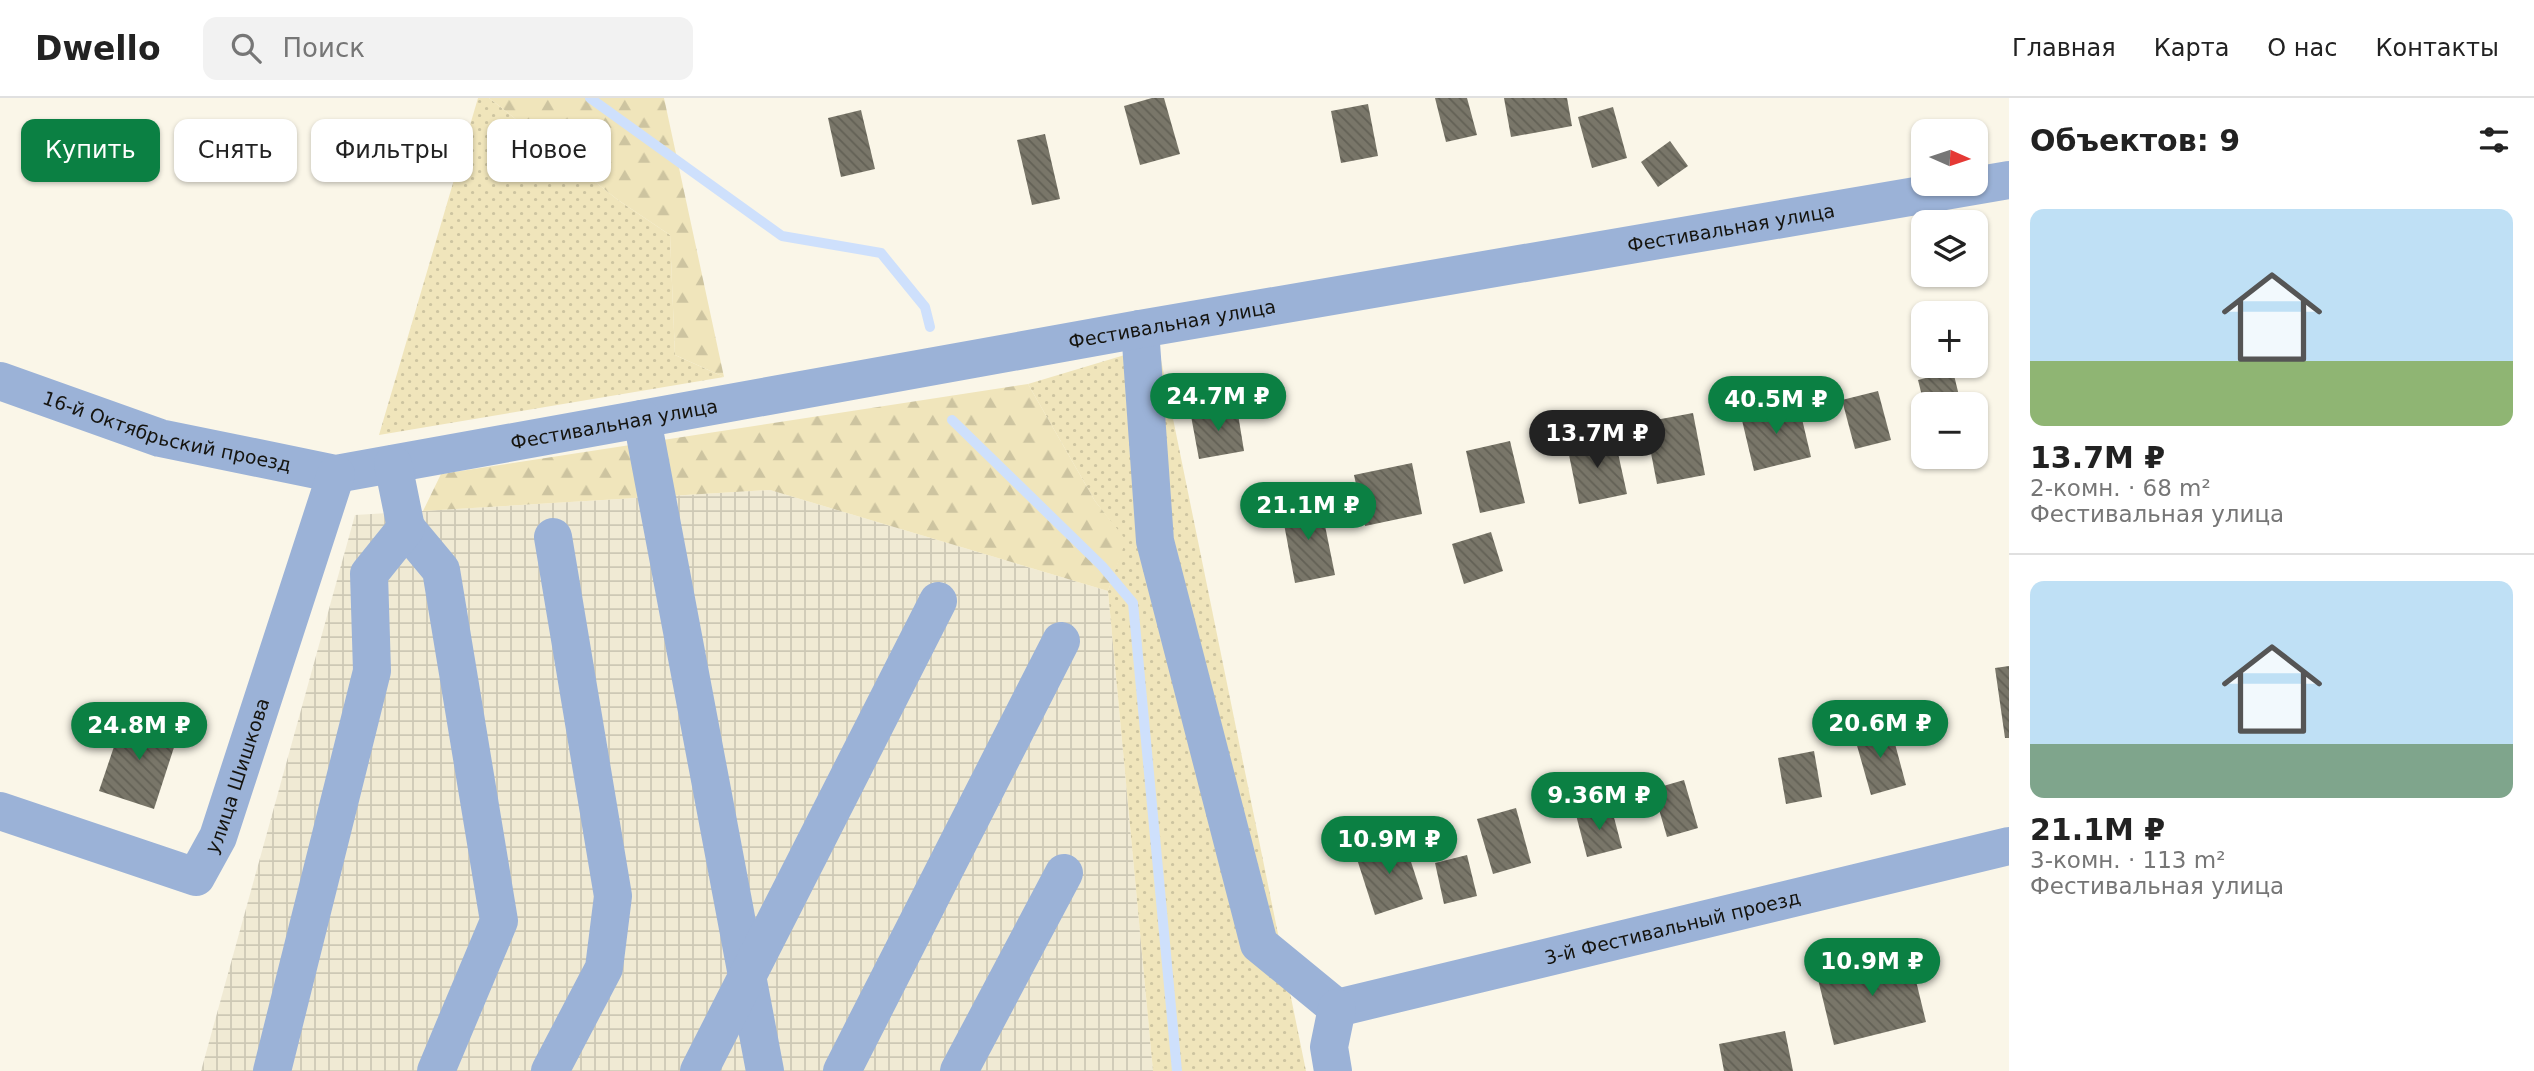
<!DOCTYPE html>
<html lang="ru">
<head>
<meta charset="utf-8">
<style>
  body { margin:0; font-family:"DejaVu Sans",sans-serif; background:#f2f2f2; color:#222; height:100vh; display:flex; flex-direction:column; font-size:26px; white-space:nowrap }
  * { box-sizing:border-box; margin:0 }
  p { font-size:23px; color:#767676 }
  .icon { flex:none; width:38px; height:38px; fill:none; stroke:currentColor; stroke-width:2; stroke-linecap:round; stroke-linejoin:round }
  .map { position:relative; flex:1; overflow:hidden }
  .details { display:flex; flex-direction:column; background:#fff; width:525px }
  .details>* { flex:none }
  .top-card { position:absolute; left:21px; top:21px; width:665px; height:63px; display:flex; gap:14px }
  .needle { width:46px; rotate:93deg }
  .tools { position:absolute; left:1911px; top:21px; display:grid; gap:14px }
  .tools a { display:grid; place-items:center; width:77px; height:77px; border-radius:14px; background:#fff; box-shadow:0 2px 5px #0004; font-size:35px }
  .price { position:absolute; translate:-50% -60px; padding:0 16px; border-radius:24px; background:#0b8043; color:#fff; font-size:23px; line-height:46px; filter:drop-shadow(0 2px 4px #0008) }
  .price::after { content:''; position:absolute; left:50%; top:42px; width:21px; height:16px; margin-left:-10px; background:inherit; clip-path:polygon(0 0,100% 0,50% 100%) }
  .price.selected { background:#222; color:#fff }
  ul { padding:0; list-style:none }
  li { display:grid; align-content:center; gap:14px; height:371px; padding:0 21px }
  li+li { border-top:2px solid #e0e0e0 }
  li span { display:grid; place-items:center; height:217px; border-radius:14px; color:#555 }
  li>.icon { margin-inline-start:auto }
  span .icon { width:126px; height:126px; fill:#fffc; stroke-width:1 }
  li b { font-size:30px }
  h2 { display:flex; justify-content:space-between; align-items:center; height:84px; padding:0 21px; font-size:30px }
  .chip { padding:0 24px; border-radius:14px; background:#fff; box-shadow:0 2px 5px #0004; font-size:24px; line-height:63px }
  .chip.selected { background:#0b8043; color:#fff }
  header { display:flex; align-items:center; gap:42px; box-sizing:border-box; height:98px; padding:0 35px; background:#fff; border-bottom:2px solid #e0e0e0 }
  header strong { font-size:33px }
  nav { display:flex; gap:38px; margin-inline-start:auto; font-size:24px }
  .search { width:490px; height:63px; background:#f2f2f2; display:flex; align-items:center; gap:18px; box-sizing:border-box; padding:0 24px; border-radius:14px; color:#767676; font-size:26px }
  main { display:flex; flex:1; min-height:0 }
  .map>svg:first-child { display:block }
  .industrial { fill:url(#industrial-grid) }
  .green { fill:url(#green-dots) }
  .forest { fill:url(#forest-firs) }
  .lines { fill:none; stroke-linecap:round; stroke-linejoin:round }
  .stream { stroke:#cee0fc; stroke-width:10 }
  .building { fill:url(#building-back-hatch) }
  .minor { stroke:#9bb2d7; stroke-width:38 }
  .labels { text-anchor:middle; stroke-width:6; stroke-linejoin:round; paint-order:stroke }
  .street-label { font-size:19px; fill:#15140f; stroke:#fff }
</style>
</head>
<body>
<header>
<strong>Dwello</strong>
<div class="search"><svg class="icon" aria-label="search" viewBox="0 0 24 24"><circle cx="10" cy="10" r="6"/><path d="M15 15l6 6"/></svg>Поиск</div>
<nav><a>Главная</a><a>Карта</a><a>О нас</a><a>Контакты</a></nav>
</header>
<main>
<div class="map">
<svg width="2009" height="973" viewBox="0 0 2009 973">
  <defs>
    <pattern id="industrial-grid" width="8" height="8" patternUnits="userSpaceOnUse" patternTransform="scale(1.75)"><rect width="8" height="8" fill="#f0ead4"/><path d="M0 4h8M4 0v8" fill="none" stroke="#cdc8b5"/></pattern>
    <pattern id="green-dots" width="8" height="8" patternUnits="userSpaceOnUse" patternTransform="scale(1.75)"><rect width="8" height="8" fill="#f0e5bb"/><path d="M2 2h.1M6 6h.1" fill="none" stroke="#cdc4a0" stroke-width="1.8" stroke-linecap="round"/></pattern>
    <pattern id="forest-firs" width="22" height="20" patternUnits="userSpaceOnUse" patternTransform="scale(1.75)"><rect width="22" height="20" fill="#f0e5bb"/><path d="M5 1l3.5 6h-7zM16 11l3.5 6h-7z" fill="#cdc4a0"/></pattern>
    <pattern id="building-back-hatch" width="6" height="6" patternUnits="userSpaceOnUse" patternTransform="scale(1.75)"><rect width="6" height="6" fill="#797669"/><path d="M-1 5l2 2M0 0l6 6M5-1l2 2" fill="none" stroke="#626055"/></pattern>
  </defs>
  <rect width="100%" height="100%" fill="#faf6e8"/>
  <path class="industrial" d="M770,392l338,101 45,480h-952l154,-556z"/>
  <g class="green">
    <path d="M478,0h11l129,102 52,35 5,120 49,22 -345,58z"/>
    <path d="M1158,247l148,726h-153l-45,-480 17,-51 -30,-39 -67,-117z"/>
  </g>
  <g class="forest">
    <path d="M489,0h175l60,279 -49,-22 -5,-120 -52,-35z"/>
    <path d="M1028,286l67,117 31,39 -18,51 -338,-101 -347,21 18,-37z"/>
  </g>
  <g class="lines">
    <g class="stream">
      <path d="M590,0l192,138 99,17 44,54 5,20"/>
      <path d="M952,322l150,146 31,37 44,468"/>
    </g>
  </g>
  <g class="building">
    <path d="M1152,0h12l16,56 -40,11 -16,-59z"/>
    <path d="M1435,0h32l10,37 -31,7z"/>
    <path d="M1504,0h63l5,28 -61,11z"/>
    <path d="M1368,6l10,52 -37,7 -10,-52z"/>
    <path d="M1613,9l14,51 -35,10 -14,-51z"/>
    <path d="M861,12l14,59 -34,8 -13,-59z"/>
    <path d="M1045,36l15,65 -28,6 -15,-65z"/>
    <path d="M1670,43l18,25 -30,21 -17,-25z"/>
    <path d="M1953,273l8,33h-37l-6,-24z"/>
    <path d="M1878,293l13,49 -36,9 -13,-49z"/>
    <path d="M1798,304l13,55 -57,14 -13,-55z"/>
    <path d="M1237,310l7,43 -45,8 -8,-43z"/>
    <path d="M1693,315l12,62 -48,9 -12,-62z"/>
    <path d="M1614,337l13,59 -48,10 -12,-59z"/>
    <path d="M1510,343l15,62 -45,10 -14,-62z"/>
    <path d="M1412,365l10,51 -57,12 -11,-51z"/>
    <path d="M1320,403l15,74 -40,8 -14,-75z"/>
    <path d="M1491,434l12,39 -39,13 -12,-40z"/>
    <path d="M2009,568v72h-4l-10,-70z"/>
    <path d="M125,616l54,18 -25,77 -55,-18z"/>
    <path d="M1890,627l16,60 -35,10 -17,-60z"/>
    <path d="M1814,653l8,46 -36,7 -8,-46z"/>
    <path d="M1684,682l14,48 -31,9 -14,-48z"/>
    <path d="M1611,708l11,42 -35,9 -11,-42z"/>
    <path d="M1516,710l15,55 -38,11 -16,-55z"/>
    <path d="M1403,739l20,62 -48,16 -20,-62z"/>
    <path d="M1467,757l10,41 -33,8 -9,-41z"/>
    <path d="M1909,854l17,70 -92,23 -17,-70z"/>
    <path d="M1785,933l8,40h-69l-5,-27z"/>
  </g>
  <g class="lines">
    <g class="minor">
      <path d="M1140,231l15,212 104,403 78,64"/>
      <path id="s1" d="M0,283l160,57 176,36 804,-145 869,-149"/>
      <path d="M642,321l123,652"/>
      <path d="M406,430l35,42 58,351 -63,150"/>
      <path id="s2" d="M0,713l196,66 22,-40 118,-363"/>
      <path id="s3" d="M1337,910l672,-162"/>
      <path d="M272,973l100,-400 -3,-97 37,-46 -13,-64"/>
      <path d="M550,973l54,-103 9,-72 -60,-359"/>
      <path d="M699,973l239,-470"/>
      <path d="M842,973l219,-430"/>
      <path d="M959,973l105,-198"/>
      <path d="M1333,973l-4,-24 8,-39"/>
    </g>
  </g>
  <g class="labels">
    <g class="street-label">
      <text dy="7" stroke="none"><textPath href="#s1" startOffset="1766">Фестивальная улица</textPath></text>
      <text dy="7" stroke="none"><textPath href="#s1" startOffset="1199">Фестивальная улица</textPath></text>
      <text dy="7" stroke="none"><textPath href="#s1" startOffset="632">Фестивальная улица</textPath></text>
      <text dy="7" stroke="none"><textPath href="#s1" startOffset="175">16-й Октябрьский проезд</textPath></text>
      <text dy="7" stroke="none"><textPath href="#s2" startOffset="317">улица Шишкова</textPath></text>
      <text dy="7" stroke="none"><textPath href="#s3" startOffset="345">3-й Фестивальный проезд</textPath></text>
    </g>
  </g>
</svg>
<div class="tools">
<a><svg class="needle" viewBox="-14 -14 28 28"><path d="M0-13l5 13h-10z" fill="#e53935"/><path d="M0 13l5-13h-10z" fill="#767676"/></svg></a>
<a><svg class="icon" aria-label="layers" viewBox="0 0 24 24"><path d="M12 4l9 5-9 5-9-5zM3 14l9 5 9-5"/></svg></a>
<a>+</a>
<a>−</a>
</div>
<b class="price" style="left:1218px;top:335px">24.7M ₽</b>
<b class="price" style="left:1776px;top:338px">40.5M ₽</b>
<b class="price selected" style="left:1597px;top:372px">13.7M ₽</b>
<b class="price" style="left:1308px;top:444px">21.1M ₽</b>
<b class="price" style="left:1880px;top:662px">20.6M ₽</b>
<b class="price" style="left:139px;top:664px">24.8M ₽</b>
<b class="price" style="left:1599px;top:734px">9.36M ₽</b>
<b class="price" style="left:1389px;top:778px">10.9M ₽</b>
<b class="price" style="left:1872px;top:900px">10.9M ₽</b>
<div class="top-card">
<a class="chip selected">Купить</a>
<a class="chip">Снять</a>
<a class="chip">Фильтры</a>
<a class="chip">Новое</a>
</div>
</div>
<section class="details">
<h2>Объектов: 9<svg class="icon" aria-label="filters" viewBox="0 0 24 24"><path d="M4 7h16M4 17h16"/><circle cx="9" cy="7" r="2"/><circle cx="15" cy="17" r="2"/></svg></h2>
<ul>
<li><span style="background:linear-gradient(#bfe0f5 70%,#8fb573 0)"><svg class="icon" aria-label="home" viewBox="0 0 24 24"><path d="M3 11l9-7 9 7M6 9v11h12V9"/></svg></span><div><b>13.7M ₽</b><p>2-комн. · 68 m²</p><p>Фестивальная улица</p></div></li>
<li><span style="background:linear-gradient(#bfe0f5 75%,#7fa58c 0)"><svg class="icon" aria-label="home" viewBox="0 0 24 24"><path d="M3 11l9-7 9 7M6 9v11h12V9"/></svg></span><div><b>21.1M ₽</b><p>3-комн. · 113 m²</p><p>Фестивальная улица</p></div></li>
</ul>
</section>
</main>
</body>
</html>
